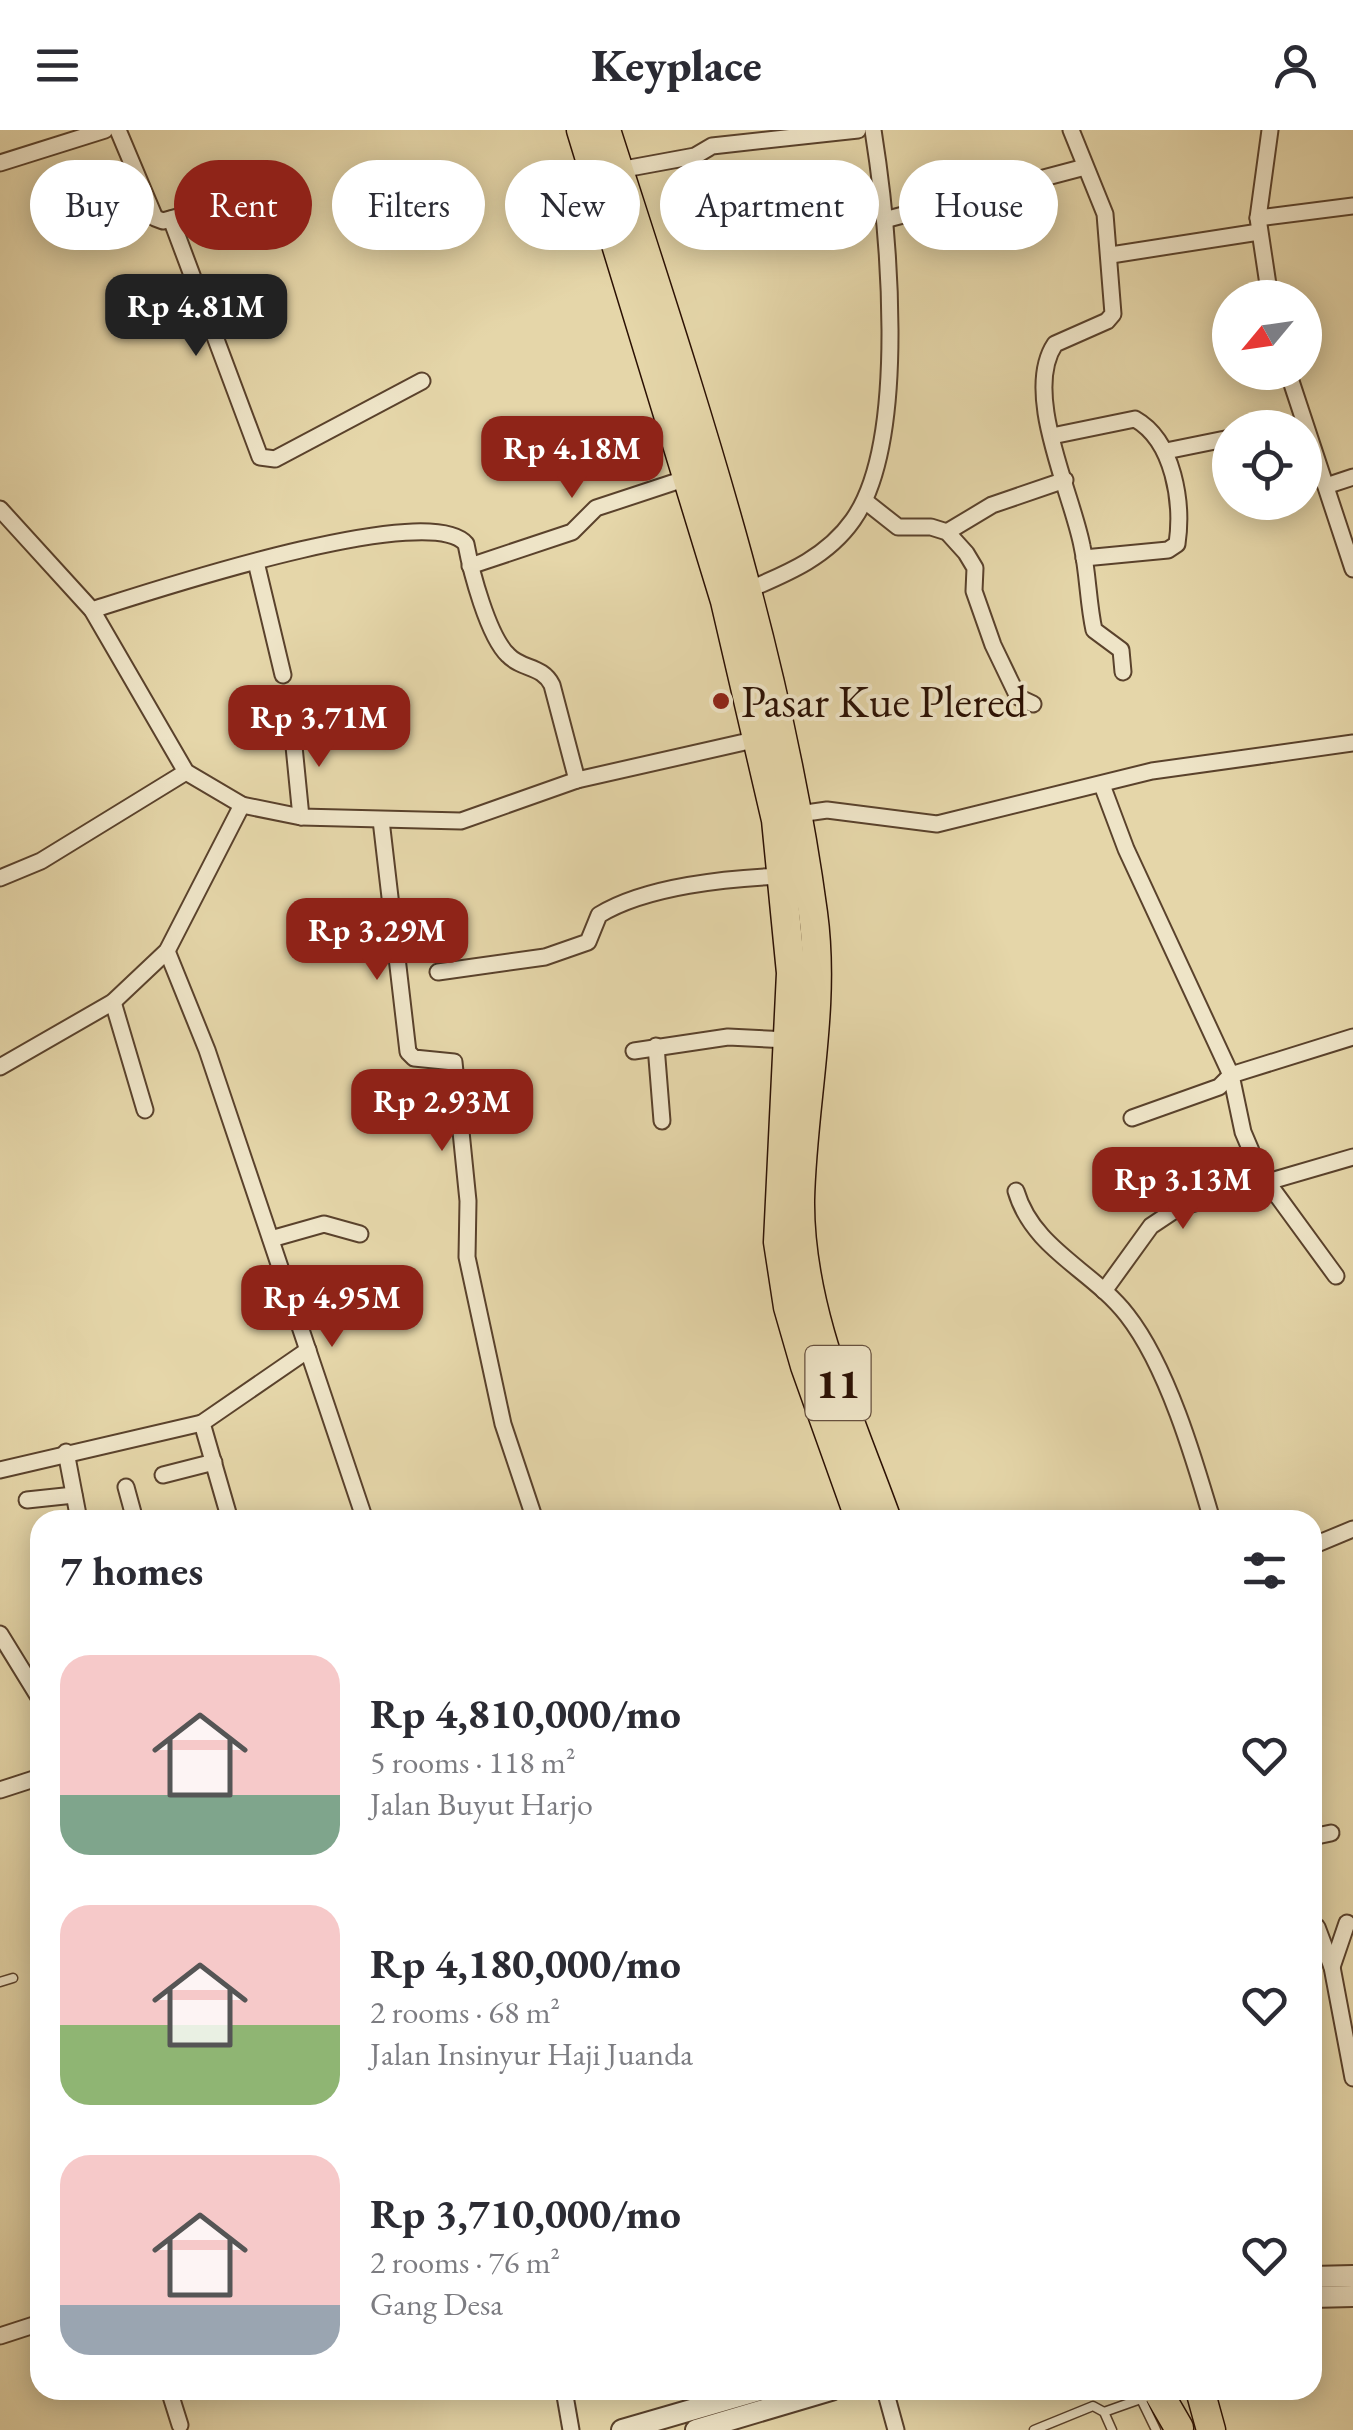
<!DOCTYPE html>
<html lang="en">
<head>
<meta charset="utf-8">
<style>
  body { margin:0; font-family:"EB Garamond",serif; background:#f2f2f3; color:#2b2b33; height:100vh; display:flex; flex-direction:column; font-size:38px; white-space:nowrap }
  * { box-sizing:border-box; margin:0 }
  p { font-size:32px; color:#7c7c81 }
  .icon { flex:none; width:55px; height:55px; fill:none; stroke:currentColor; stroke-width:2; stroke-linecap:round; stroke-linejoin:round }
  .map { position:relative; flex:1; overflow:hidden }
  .sheet { position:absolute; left:30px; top:1380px; width:1292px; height:890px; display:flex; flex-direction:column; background:#fff; border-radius:30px; box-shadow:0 5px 25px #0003 }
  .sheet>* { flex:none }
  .banner { position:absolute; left:30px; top:30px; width:1295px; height:90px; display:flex; gap:20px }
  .needle { width:65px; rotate:241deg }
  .controls { position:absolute; left:1212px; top:150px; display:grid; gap:20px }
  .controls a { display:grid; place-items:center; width:110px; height:110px; border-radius:50%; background:#fff; box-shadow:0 5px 25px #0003; font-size:50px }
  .price { position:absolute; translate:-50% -85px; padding:0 22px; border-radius:20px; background:#8f2418; color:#fff; font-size:32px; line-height:65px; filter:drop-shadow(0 2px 5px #0008) }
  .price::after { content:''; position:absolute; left:50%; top:60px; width:30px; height:22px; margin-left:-15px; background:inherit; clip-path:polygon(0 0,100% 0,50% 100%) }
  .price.selected { background:#222; color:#fff }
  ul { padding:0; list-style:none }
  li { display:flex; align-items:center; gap:30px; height:250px; padding:0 30px }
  li span { display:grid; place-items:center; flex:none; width:280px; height:200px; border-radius:30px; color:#555 }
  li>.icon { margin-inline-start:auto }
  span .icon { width:120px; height:120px; fill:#fffc; stroke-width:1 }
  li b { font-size:42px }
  h2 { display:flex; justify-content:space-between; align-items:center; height:120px; padding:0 30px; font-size:42px }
  .pill { padding:0 35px; border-radius:45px; background:#fff; box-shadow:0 5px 25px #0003; font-size:35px; line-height:90px }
  .pill.selected { background:#8f2418; color:#fff }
  header { display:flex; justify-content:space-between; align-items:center; height:130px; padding:0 30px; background:#fff; font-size:45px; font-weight:800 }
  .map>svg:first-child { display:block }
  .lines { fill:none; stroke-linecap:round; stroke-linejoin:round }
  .service-casing { stroke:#5a422c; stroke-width:11 }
  .minor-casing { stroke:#5a422c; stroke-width:19 }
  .tertiary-casing { stroke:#5a422c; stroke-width:24 }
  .trunk-casing { stroke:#2b1003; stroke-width:31 }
  .service { stroke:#eee4c7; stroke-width:8 }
  .minor { stroke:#eee4c7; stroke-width:15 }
  .tertiary { stroke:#eee4c7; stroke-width:20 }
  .trunk { stroke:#e5d6a9; stroke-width:28 }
  .poi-dot { fill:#8f2418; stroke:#eee4c7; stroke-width:4 }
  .labels { text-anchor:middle; stroke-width:8; stroke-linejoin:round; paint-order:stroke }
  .shield { fill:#eee4c7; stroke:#66503e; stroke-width:2.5 }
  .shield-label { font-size:42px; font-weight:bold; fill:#2b1003 }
  .poi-label { font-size:45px; fill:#2b1003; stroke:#eee4c7; text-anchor:start }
</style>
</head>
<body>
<header><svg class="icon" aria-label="menu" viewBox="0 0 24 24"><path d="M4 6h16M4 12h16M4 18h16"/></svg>Keyplace<svg class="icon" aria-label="person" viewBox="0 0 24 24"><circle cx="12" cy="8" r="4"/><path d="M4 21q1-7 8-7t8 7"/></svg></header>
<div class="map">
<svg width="1353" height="2300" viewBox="0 0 1353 2300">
  <rect width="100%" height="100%" fill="#e5d6a9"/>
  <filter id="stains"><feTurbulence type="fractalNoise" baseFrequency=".002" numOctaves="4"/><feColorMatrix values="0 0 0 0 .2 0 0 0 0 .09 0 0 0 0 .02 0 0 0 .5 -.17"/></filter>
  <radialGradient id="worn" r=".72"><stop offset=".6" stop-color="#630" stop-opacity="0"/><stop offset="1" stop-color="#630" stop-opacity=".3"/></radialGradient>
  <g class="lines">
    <defs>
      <g id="service">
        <path d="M0,1852l13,-4"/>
        <path d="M1141,2269l15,31"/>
        <path d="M1104,2282l48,-17"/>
        <path d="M1034,2300l59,-24 11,6 8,18"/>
      </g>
      <g id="minor">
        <path d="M118,0l37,88 8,3 58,-16"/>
        <path d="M1071,0l34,84 8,100 -6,7 -52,23c-33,49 17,149 27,202 6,27 6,57 12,84l27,20 2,22"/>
        <path d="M0,33l105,-33"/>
        <path d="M619,40l76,-14 17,-10 146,-16"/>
        <path d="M1258,88l95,-12"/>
        <path d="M171,89l89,238 15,2 147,-78"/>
        <path d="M888,89l197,-52"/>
        <path d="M1111,125l148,-23"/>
        <path d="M1270,168l-12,-80 12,-88"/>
        <path d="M1288,242l65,197"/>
        <path d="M1052,306l83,-17c39,22 48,84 42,125l-9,6 -84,8"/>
        <path d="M1166,321l64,-13"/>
        <path d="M1326,356l27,-9"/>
        <path d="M865,371l33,26h33l16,5 19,21 9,15 -1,23 19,54 25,52 15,7"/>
        <path d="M0,379l92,101 94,162 56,33 59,12 160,4 116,-41 181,-41"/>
        <path d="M947,402l45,-27 73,-25"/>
        <path d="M256,432l27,113"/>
        <path d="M470,436l102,-34 24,-24 91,-30"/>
        <path d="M748,460c40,-17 79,-33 105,-70 57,-81 35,-296 20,-390"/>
        <path d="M92,480c57,-18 336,-111 374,-66 5,27 22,92 42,111 14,15 34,10 44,30l25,95"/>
        <path d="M292,596l9,91"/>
        <path d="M1102,655l24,64 105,226 12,57 17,40 76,104"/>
        <path d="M799,684l28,-4 110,14 215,-53 201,-28"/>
        <path d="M381,690l27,232 6,6 40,4 14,139 -1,56 36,167 32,96"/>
        <path d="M0,748l41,-17 145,-89"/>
        <path d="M167,821l40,99 158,470"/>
        <path d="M438,842l107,-15 43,-15 11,-27c47,-29 130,-37 184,-39"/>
        <path d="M113,872l32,108"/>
        <path d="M656,916l6,75"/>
        <path d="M634,921l94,-14 60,3"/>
        <path d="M0,937l113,-65 54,-51 75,-146"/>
        <path d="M1132,988l87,-31 12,-12 122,-38"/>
        <path d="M1016,1061c17,58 76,79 111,124 40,51 67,143 85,205"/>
        <path d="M271,1109l53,-15 36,10"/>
        <path d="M1104,1161l47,-65 27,-18 175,-51"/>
        <path d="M66,1322l13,68"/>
        <path d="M0,1340l202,-47"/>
        <path d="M163,1345l51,-13"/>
        <path d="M126,1357l9,33"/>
        <path d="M27,1370l47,-5"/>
        <path d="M230,1390l-28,-97 106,-73"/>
        <path d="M1312,1416l41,-17"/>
        <path d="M0,1504l40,65"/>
        <path d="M0,1660l40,-13"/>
        <path d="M1312,1707l19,-4"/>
        <path d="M1317,1797l15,40 21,111"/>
        <path d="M1332,1837l15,-44"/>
        <path d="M0,2206l40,-13"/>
        <path d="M169,2260l11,35"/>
        <path d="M564,2260l7,40"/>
        <path d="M885,2260l11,40"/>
      </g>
      <g id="tertiary">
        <path d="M1312,2147l41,-1"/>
        <path d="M1312,2167l41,-1"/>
        <path d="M622,2300l138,-40"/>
        <path d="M696,2300l135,-40"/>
      </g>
      <g id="trunk">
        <path d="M581,0l144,471 51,219 15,153 -13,269 10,65 17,59 55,154"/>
        <path d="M606,0c82,256 171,515 207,783 13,95 -11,192 -13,287 -1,111 50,218 87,320"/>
        <path d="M1157,2260l22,38"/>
        <path d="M1200,2260l11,40"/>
      </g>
    </defs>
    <use href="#service" class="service-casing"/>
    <use href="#minor" class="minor-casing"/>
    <use href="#tertiary" class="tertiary-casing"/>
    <use href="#trunk" class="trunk-casing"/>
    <use href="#service" class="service"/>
    <use href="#minor" class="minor"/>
    <use href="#tertiary" class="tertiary"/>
    <use href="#trunk" class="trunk"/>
  </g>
  <circle class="poi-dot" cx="721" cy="571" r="10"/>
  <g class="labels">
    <rect class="shield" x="805.5" y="1216" width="65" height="74" rx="8"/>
    <g class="shield-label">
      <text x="838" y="1268">11</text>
    </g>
    <g class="poi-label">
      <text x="741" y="587">Pasar Kue Plered</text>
    </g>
  </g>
  <rect width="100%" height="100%" filter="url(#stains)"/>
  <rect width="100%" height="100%" fill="url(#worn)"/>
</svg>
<div class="controls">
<a><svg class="needle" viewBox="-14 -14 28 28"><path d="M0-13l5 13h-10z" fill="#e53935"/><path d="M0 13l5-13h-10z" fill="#7c7c81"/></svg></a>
<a><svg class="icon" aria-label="locate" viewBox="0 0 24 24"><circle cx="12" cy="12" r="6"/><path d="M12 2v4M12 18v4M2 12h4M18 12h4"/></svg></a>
</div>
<b class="price selected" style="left:196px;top:229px">Rp 4.81M</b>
<b class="price" style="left:572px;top:371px">Rp 4.18M</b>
<b class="price" style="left:319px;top:640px">Rp 3.71M</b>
<b class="price" style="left:377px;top:853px">Rp 3.29M</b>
<b class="price" style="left:442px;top:1024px">Rp 2.93M</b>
<b class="price" style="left:1183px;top:1102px">Rp 3.13M</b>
<b class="price" style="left:332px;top:1220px">Rp 4.95M</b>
<div class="banner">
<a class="pill">Buy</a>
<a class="pill selected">Rent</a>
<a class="pill">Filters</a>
<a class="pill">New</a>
<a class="pill">Apartment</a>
<a class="pill">House</a>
</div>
<section class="sheet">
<h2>7 homes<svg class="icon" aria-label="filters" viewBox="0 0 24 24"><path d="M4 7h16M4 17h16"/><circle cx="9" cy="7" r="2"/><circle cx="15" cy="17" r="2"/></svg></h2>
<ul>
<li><span style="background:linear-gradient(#f6c9c9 70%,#7fa58c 0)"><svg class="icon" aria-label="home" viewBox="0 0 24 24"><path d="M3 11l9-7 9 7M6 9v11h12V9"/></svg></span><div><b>Rp 4,810,000/mo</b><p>5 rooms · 118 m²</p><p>Jalan Buyut Harjo</p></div><svg class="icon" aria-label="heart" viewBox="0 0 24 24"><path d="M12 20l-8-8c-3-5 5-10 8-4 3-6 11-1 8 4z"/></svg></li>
<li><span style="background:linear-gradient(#f6c9c9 60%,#8fb573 0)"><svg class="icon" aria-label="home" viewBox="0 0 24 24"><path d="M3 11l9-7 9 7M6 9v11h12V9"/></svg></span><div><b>Rp 4,180,000/mo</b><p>2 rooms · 68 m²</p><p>Jalan Insinyur Haji Juanda</p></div><svg class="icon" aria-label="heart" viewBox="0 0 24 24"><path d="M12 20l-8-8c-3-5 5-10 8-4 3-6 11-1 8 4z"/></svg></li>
<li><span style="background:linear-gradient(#f6c9c9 75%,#9aa5b1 0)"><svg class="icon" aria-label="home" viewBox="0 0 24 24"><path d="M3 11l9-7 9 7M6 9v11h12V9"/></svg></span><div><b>Rp 3,710,000/mo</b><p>2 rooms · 76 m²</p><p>Gang Desa</p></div><svg class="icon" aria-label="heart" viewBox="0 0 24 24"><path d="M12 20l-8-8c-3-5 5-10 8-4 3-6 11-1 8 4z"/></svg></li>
</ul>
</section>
</div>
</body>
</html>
